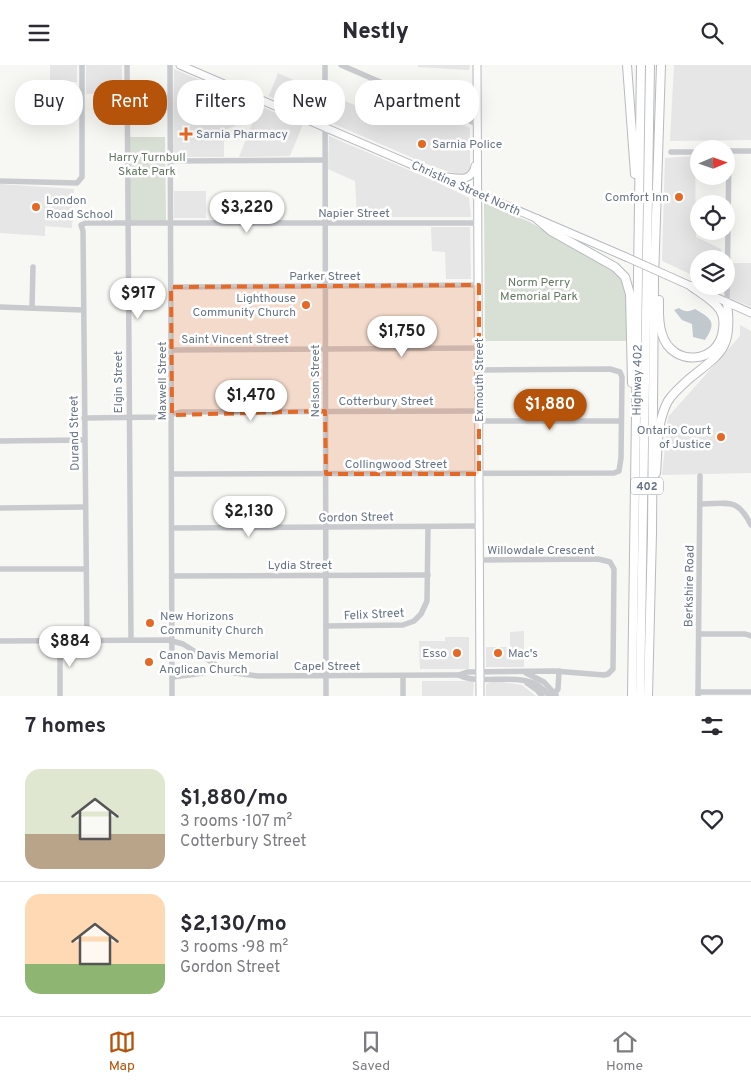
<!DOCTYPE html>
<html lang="en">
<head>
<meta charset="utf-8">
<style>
  body { margin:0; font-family:Overpass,sans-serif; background:#f2f2f3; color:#2b2b33; height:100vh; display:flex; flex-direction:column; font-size:19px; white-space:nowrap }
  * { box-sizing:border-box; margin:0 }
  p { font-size:16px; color:#7c7c81 }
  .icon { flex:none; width:28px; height:28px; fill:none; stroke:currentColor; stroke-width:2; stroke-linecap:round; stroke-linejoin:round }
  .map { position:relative; height:631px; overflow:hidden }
  .drawer { display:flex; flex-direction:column; background:#fff; flex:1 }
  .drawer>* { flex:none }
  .top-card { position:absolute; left:15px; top:15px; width:500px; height:45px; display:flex; gap:10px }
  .needle { width:32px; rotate:88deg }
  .tools { position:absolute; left:690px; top:75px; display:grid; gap:10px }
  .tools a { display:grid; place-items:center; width:45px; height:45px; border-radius:50%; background:#fff; box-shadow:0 5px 20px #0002; font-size:25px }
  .price { position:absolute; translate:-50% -42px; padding:0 11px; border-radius:18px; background:#fff; color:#222; font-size:16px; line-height:32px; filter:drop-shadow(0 1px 2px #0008) }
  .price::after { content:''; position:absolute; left:50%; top:30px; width:15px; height:11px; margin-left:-8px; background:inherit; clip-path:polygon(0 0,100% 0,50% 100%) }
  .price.on { background:#b45309; color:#fff }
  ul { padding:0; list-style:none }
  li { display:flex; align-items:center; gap:15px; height:125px; padding:0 25px }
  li+li { border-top:1px solid #e1e1e2 }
  li span { display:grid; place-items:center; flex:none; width:140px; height:100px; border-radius:15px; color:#555 }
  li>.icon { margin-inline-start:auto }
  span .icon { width:60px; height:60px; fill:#fffc; stroke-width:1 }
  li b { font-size:21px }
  h2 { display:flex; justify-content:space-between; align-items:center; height:60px; padding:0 25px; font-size:21px }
  .tag { padding:0 18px; border-radius:20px; background:#fff; box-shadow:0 5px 20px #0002; font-size:18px; line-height:45px }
  .tag.on { background:#b45309; color:#fff }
  header { display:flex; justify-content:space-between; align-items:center; height:65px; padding:0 25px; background:#fff; font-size:22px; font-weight:800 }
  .dock { display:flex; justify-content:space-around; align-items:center; height:70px; border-top:1px solid #e1e1e2; background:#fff; font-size:14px; color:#7c7c81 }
  .dock a { display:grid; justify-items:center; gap:2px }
  .dock .on { color:#b45309 }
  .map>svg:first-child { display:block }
  .built { fill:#e5e6e5 }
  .green { fill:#d8dfd5 }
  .water { fill:#c1c9cf }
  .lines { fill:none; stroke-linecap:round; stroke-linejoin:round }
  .major-casing { stroke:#b8bbc0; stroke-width:9 }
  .highway-casing { stroke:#b8babe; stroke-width:10 }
  .minor { stroke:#c8cace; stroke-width:5.5 }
  .major { stroke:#fff; stroke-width:7 }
  .highway { stroke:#fff; stroke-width:8 }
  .major-bridge-casing { stroke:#b8bbc0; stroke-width:9; stroke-linecap:butt }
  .major-bridge { stroke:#fff; stroke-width:7 }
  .marked { fill:#e56926; fill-opacity:0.2; stroke:#e56926; stroke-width:4; stroke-dasharray:10 6; stroke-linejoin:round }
  .poi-dot { fill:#e56926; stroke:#fff; stroke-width:2 }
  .labels { text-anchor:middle; stroke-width:5; stroke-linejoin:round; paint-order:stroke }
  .shield { fill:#fff; stroke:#949eaa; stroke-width:1 }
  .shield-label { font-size:11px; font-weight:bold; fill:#667486 }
  .poi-label { font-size:12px; fill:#667486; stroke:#fff; text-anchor:start }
  .park-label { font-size:12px; fill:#637861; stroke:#fff }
  .street-label { font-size:12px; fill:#667486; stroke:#fff }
</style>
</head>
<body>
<header><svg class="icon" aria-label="menu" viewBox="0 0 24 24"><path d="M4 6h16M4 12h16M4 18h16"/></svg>Nestly<svg class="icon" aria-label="search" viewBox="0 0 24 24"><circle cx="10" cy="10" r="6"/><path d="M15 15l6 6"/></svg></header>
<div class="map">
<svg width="751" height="631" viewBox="0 0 751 631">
  <rect width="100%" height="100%" fill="#f7f7f4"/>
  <g class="built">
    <rect x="50" y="0" width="27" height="17"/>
    <path d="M86,0h36v28l-36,1z"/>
    <path d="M418,0h52l-1,5 -51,-3z"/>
    <path d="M674,0h77v75l-81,1z"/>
    <path d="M174,4l72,31 -11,26 -11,4v27h-51z"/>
    <path d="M278,8l41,18v27l-50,-22z"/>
    <path d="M390,28l80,35v42l-8,6 -33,-11 -104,-45 2,-26 53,21z"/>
    <path d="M259,41l44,18 -13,32 -51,1z"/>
    <path d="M329,71l108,46 32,16 2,19h-114l-2,-36 -27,-12z"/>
    <path d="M695,91l1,81 25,12v10h-22v19l-37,-17 3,-103z"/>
    <path d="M0,119l74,5 -2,39 -27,-2v10l-45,-3z"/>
    <rect x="174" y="126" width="32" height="27"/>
    <path d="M431,162h39l1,52h-25l-1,-27 -13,-1z"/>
    <path d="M730,198h21v44l-21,-9z"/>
    <path d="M740,260l11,6v142l-89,2 6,-58 72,-81z"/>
    <path d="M524,566v36h-38v-20h24v-15z"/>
    <path d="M445,572h24v32h-49l-1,-28h26z"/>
    <path d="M422,616h52l-1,15h-51z"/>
    <path d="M496,616l26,4 14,11h-50v-12z"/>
  </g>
  <g class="green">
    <path d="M129,72h36l1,84h-37z"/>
    <path d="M484,138l46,19 61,37 13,5 16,13 6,16v48h-141z"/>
  </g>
  <path class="water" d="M679,243c5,4 10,4 16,1 17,10 22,13 10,31l-12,-3 -1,-13 -10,-4 -8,-10z"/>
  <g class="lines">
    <defs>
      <g id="major">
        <path d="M180,0l446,192"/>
        <path d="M477,0l3,631"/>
        <path d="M448,112c13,2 24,4 27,-11"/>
        <path d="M664,209l87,39"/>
      </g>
      <g id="highway">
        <path d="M627,0l8,109"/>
        <path d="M537,154l14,12 64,36 10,10 5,17 2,89"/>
        <path d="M659,235c0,11 -1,23 3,34 10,34 58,30 61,-5 1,-6 0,-14 -3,-19 -6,-10 -20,-17 -29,-24"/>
        <path d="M656,408c2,-23 0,-50 12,-72 5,-8 13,-15 21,-22 32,-26 44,-30 38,-76"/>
        <path d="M632,631l9,-631"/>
        <path d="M640,631l10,-631"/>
        <path d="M648,631l4,-163 2,-254 7,-214"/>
      </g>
    </defs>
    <use href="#major" class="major-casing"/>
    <use href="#highway" class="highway-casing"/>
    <g class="minor">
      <path d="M127,0l4,575"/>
      <path d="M170,0l2,631"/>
      <path d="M325,0l1,631"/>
      <path d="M341,0l136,59"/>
      <path d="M726,86h25"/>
      <path d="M671,87h28"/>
      <path d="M170,96l154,-1"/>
      <path d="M0,116l77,2 5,-6v-112"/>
      <path d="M171,222l308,-2"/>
      <path d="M727,238l2,-152"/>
      <path d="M0,242l83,3"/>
      <path d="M32,243l1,-41"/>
      <path d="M172,285l307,-2"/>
      <path d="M84,353l78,-1 19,-5 298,-1"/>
      <path d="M479,356h142"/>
      <path d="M0,376l84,-1"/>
      <path d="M172,409l442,-1 5,-2 2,-13 1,-81 -2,-5 -10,-3 -131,1"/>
      <path d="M701,439c27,0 36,-7 50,21"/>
      <path d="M0,443l85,-1"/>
      <path d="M172,463l308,-2"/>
      <path d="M0,504h86"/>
      <path d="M172,511l256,-1"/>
      <path d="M326,561l77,-1 11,-4 7,-7 6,-13 1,-74"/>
      <path d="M699,569h46l6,2"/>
      <path d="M87,575l-4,-409 -2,-6 5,-2h392"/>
      <path d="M0,576l168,-1 15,4 44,28 31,4 189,-1h12l8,-3 87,-1 50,4 4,-1 5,-5 1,-100 -4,-7 -12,-3 -118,1"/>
      <path d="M60,576v55"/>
      <path d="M526,608l18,9 12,13"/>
      <path d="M459,610c19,10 52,-1 75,8 6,2 10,8 15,12l6,-2"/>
      <path d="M403,611v20"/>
      <path d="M173,612l31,-4"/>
      <path d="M527,618l10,7 5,6"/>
      <path d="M698,627h53"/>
      <path d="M555,628l3,-4 1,-18"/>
      <path d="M698,631l2,-220"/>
    </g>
    <use href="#major" class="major"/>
    <use href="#highway" class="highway"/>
    <defs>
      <path id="major-bridge" d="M626,192l38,17"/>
    </defs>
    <use href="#major-bridge" class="major-bridge-casing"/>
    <use href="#major-bridge" class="major-bridge"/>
  </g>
  <path class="marked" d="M479,220v189h-153l-1,-63 -153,4 -1,-128z"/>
  <g class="poi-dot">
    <path d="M183.5 61.5h5v5h5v5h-5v5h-5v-5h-5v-5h5z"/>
    <circle cx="422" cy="79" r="5"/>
    <circle cx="679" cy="132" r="5"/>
    <circle cx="36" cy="142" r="5"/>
    <circle cx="306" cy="240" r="5"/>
    <circle cx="721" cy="372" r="5"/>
    <circle cx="150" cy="558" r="5"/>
    <circle cx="457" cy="588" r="5"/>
    <circle cx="498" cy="588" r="5"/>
    <circle cx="149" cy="597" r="5"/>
  </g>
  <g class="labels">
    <rect class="shield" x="631" y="412.5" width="32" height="17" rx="4"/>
    <g class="shield-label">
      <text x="647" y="425">402</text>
    </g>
    <g class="poi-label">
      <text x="196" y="73">Sarnia Pharmacy</text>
      <text x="432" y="83">Sarnia Police</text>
      <text x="669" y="136" text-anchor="end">Comfort Inn</text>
      <text x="46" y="139">London<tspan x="46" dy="14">Road School</tspan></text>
      <text x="296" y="237" text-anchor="end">Lighthouse<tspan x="296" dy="14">Community Church</tspan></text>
      <text x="711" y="369" text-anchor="end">Ontario Court<tspan x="711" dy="14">of Justice</tspan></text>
      <text x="160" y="555">New Horizons<tspan x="160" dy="14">Community Church</tspan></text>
      <text x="447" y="592" text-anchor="end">Esso</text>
      <text x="508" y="592">Mac's</text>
      <text x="159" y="594">Canon Davis Memorial<tspan x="159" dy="14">Anglican Church</tspan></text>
    </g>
    <g class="park-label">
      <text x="147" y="96">Harry Turnbull<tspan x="147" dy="14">Skate Park</tspan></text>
      <text x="539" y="221">Norm Perry<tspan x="539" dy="14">Memorial Park</tspan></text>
    </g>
    <g class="street-label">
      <text transform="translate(466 123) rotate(24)" y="4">Christina Street North</text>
      <text x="354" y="152">Napier Street</text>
      <text x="325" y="215">Parker Street</text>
      <text x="235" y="278">Saint Vincent Street</text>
      <text transform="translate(479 315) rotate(-90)" y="4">Exmouth Street</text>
      <text transform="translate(637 315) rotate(-89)" y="4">Highway 402</text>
      <text transform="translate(162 316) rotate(-90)" y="4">Maxwell Street</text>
      <text transform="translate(315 316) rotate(-90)" y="4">Nelson Street</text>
      <text transform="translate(118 317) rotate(-90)" y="4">Elgin Street</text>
      <text x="386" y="340">Cotterbury Street</text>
      <text transform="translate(74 368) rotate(-91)" y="4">Durand Street</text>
      <text x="396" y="403">Collingwood Street</text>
      <text transform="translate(356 452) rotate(-1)" y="4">Gordon Street</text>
      <text x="541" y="489">Willowdale Crescent</text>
      <text x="300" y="504">Lydia Street</text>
      <text transform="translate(689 521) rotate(-89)" y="4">Berkshire Road</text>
      <text transform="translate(374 549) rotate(-3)" y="4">Felix Street</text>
      <text x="327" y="605">Capel Street</text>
    </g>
  </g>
</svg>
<div class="tools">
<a><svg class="needle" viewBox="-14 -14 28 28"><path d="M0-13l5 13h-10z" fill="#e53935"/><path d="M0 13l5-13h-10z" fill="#7c7c81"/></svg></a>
<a><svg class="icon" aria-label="locate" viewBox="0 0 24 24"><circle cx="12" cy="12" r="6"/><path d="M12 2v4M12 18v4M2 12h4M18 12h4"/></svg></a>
<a><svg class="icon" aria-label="layers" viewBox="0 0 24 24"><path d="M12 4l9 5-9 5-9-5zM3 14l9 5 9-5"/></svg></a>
</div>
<b class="price" style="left:247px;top:169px">$3,220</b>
<b class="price" style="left:138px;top:255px">$917</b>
<b class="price" style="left:402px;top:293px">$1,750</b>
<b class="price" style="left:251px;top:357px">$1,470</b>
<b class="price on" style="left:550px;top:366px">$1,880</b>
<b class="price" style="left:249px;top:473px">$2,130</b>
<b class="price" style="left:70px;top:603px">$884</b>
<div class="top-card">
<a class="tag">Buy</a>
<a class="tag on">Rent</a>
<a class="tag">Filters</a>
<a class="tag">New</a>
<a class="tag">Apartment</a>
</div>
</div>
<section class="drawer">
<h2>7 homes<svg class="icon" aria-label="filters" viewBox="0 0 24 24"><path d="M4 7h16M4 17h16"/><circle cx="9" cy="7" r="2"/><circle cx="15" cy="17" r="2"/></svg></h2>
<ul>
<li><span style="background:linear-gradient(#dfe7d0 65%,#b9a48a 0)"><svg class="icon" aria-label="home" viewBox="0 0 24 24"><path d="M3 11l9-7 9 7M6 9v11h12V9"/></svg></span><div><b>$1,880/mo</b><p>3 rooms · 107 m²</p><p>Cotterbury Street</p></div><svg class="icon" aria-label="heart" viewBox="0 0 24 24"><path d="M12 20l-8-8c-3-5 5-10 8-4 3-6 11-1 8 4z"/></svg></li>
<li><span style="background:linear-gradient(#ffd9b3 70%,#8fb573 0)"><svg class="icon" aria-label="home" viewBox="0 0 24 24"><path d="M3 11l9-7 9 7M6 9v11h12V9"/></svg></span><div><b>$2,130/mo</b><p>3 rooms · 98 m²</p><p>Gordon Street</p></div><svg class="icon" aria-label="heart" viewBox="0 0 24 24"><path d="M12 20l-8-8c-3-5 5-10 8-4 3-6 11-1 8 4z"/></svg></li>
</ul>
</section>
<nav class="dock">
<a class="on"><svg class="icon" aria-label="map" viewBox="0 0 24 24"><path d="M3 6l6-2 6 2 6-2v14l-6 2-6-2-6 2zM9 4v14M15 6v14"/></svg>Map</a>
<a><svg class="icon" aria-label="saved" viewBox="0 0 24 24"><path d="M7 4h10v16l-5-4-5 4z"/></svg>Saved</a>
<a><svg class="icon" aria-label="home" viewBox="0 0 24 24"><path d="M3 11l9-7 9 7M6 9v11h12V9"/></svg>Home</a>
</nav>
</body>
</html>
